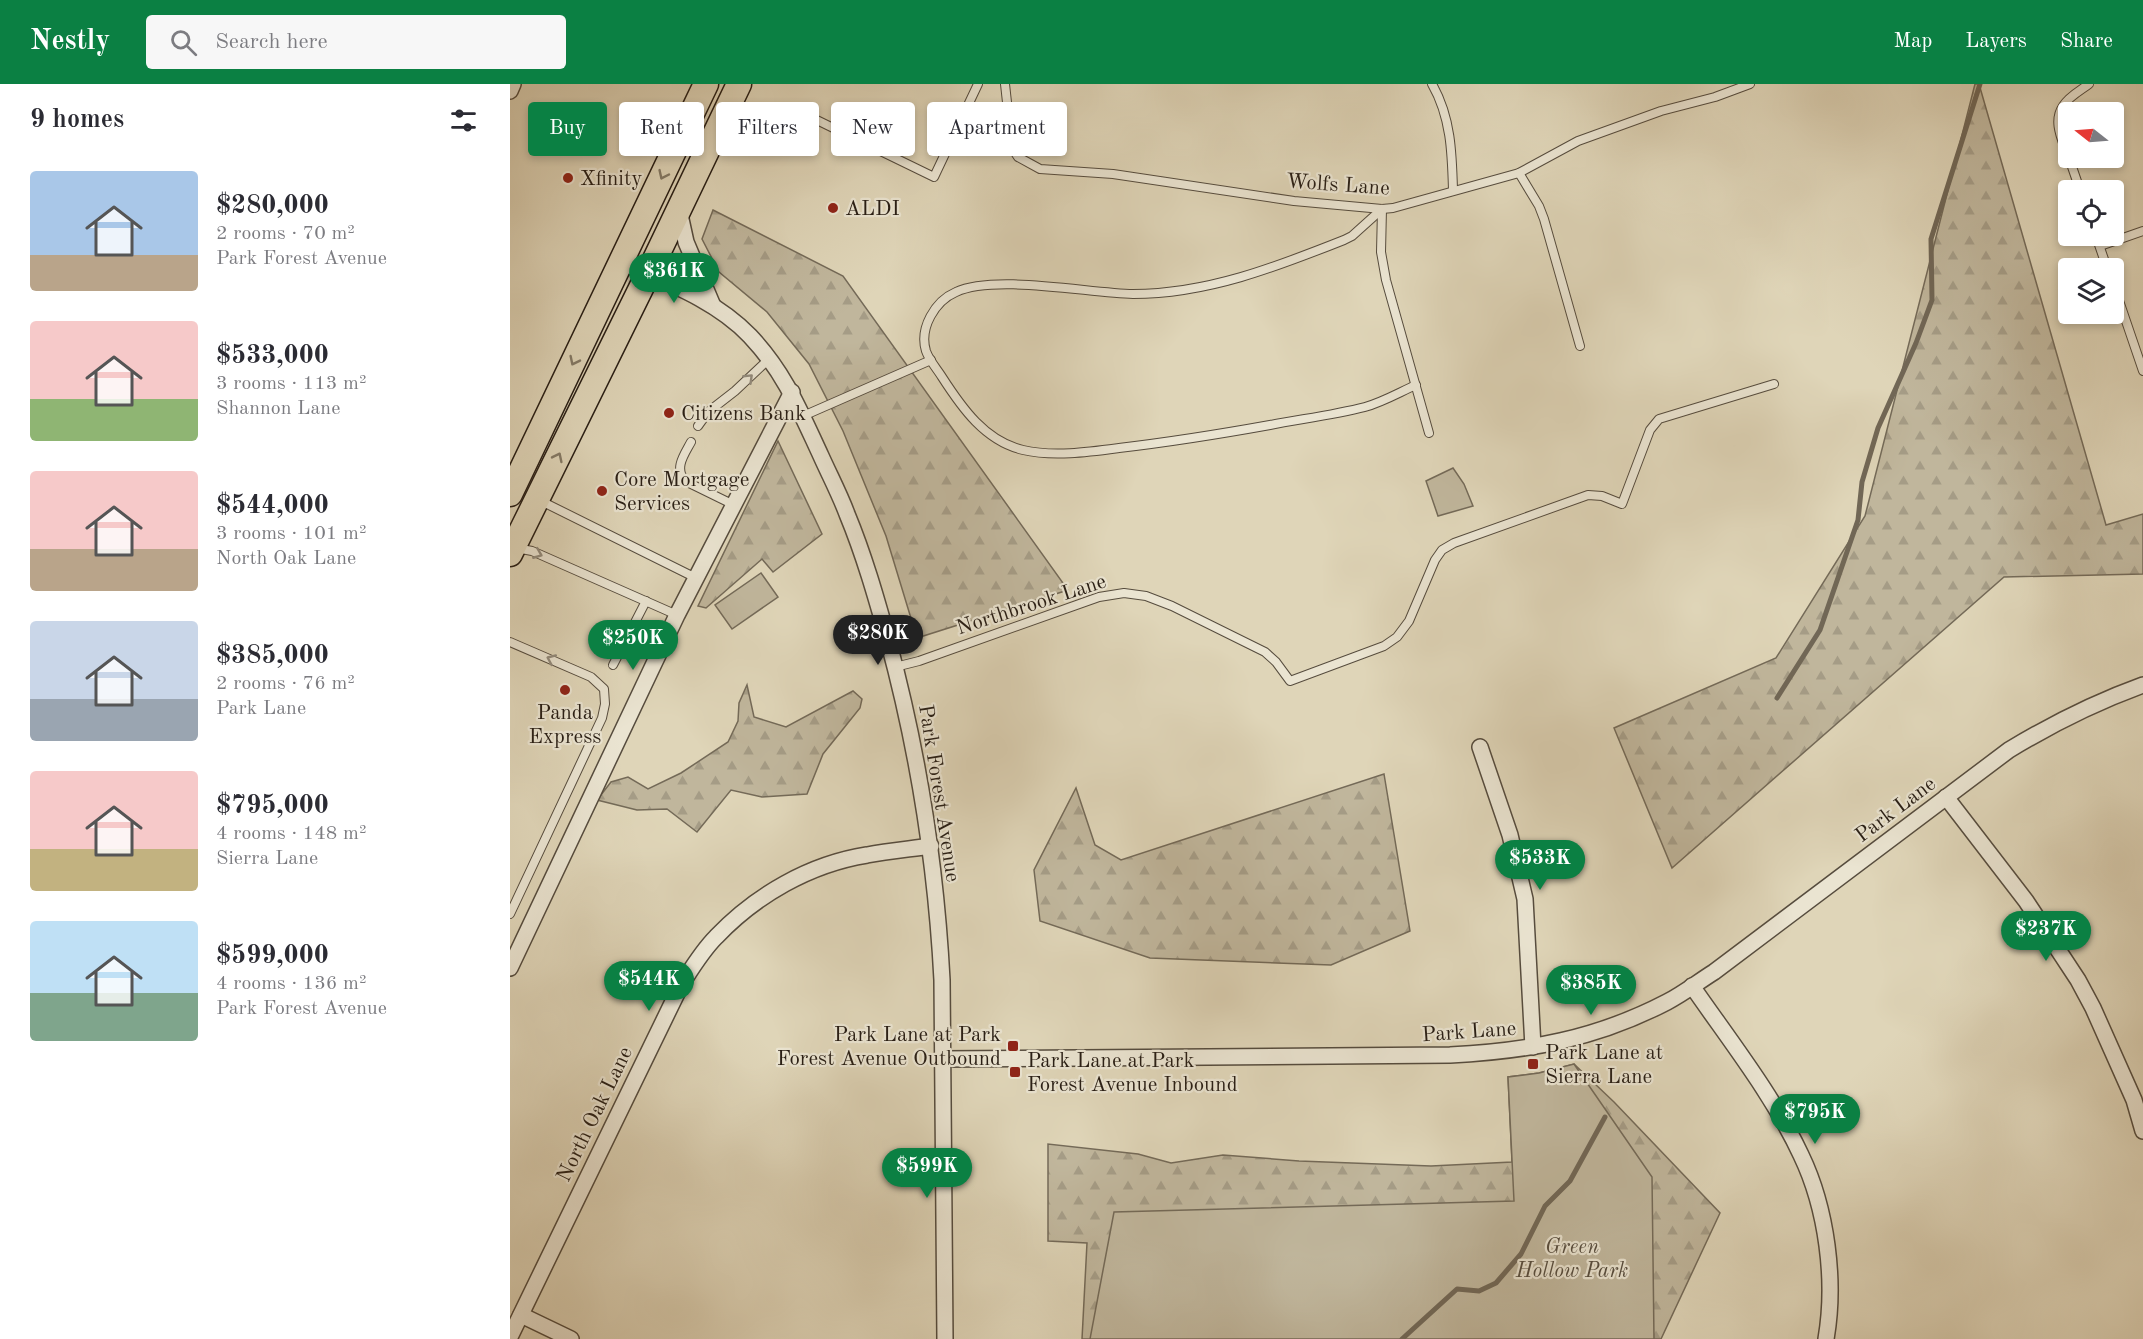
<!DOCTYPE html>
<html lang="en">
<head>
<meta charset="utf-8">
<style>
  body { margin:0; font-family:"Old Standard TT",serif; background:#f7f7f7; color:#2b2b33; height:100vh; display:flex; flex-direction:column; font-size:22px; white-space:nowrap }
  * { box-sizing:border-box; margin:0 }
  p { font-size:20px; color:#7c7c81 }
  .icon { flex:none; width:33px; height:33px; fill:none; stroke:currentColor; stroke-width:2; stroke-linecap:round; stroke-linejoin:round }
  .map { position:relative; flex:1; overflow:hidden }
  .panel { display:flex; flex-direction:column; background:#fff; width:510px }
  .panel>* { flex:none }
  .banner { position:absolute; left:18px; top:18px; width:570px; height:54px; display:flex; gap:12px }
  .needle { width:39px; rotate:287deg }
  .fabs { position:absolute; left:1548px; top:18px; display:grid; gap:12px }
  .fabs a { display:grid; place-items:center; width:66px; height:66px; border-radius:6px; background:#fff; box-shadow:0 3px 9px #0003; font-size:30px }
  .price { position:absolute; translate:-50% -51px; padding:0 14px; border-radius:21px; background:#0b8043; color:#fff; font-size:20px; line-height:39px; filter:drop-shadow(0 2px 3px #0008) }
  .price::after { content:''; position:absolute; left:50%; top:36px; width:18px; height:14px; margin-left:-9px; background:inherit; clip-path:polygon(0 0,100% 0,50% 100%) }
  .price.on { background:#222; color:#fff }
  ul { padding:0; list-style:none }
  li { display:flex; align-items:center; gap:18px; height:150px; padding:0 30px }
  li span { display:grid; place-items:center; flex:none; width:168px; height:120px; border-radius:6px; color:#555 }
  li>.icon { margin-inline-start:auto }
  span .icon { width:72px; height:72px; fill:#fffc; stroke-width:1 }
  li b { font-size:26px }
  h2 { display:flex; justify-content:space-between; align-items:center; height:72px; padding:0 30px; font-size:26px }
  .chip { padding:0 21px; border-radius:6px; background:#fff; box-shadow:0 3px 9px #0003; font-size:21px; line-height:54px }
  .chip.on { background:#0b8043; color:#fff }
  header { display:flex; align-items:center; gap:36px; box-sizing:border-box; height:84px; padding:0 30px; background:#0b8043; color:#fff }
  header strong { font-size:28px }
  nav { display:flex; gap:33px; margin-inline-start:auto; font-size:21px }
  .search { width:420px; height:54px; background:#f7f7f7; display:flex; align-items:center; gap:15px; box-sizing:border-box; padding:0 21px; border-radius:6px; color:#7c7c81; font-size:22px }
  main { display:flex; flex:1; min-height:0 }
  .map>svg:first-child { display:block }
  .forest { fill:url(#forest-firs); stroke:#746a58; stroke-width:1.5 }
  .park { fill:#c0b69c; stroke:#746a58; stroke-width:1.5 }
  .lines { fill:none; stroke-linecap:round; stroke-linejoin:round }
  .stream { stroke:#716756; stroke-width:5 }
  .lane-casing { stroke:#564c3e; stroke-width:10 }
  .street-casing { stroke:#564c3e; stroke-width:18 }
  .primary-casing { stroke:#281e15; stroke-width:27 }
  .lane { stroke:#eae4d1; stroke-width:8 }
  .street { stroke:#eae4d1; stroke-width:15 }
  .primary { stroke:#dfd5b8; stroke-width:24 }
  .oneway { stroke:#847a66 }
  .oneway2 { stroke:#938b7c }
  .poi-dot { fill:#8f2418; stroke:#eae4d1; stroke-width:2 }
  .labels { text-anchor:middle; stroke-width:4.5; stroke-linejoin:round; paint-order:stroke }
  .poi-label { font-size:21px; fill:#281e15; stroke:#eae4d1; text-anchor:start }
  .street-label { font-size:21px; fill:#281e15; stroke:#eae4d1 }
  .park-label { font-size:21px; font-style:italic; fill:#564c3e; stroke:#eae4d1 }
</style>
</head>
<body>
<header>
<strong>Nestly</strong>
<div class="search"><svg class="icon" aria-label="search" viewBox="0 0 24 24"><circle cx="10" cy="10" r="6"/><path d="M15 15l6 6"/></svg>Search here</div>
<nav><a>Map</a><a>Layers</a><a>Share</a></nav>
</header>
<main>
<section class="panel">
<h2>9 homes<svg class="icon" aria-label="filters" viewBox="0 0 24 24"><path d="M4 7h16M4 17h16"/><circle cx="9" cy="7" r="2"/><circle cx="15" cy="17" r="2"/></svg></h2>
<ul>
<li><span style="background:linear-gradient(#a9c7e8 70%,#b9a48a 0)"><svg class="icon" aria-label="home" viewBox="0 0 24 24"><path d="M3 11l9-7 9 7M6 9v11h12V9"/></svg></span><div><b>$280,000</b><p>2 rooms · 70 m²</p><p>Park Forest Avenue</p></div></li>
<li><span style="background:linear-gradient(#f6c9c9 65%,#8fb573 0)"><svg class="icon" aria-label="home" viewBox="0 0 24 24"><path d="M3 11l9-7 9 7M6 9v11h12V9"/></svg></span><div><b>$533,000</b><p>3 rooms · 113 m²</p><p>Shannon Lane</p></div></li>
<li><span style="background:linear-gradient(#f6c9c9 65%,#b9a48a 0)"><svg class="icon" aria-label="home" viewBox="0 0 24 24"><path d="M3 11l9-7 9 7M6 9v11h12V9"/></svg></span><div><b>$544,000</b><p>3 rooms · 101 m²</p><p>North Oak Lane</p></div></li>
<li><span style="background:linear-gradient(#c9d6e8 65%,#9aa5b1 0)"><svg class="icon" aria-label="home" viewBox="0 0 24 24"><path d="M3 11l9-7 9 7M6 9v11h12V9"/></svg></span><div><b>$385,000</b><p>2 rooms · 76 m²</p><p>Park Lane</p></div></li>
<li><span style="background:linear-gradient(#f6c9c9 65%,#c2b280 0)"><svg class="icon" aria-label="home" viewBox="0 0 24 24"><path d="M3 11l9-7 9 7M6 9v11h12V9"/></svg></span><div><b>$795,000</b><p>4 rooms · 148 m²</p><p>Sierra Lane</p></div></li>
<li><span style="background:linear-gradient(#bfe0f5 60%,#7fa58c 0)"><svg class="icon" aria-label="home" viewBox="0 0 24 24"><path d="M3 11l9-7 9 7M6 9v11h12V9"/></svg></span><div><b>$599,000</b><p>4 rooms · 136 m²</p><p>Park Forest Avenue</p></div></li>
</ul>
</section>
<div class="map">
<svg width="1633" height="1255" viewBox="0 0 1633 1255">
  <defs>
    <pattern id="forest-firs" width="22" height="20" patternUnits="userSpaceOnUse" patternTransform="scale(1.5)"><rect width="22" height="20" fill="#c0b69c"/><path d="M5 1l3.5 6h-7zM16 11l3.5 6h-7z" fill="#a59c86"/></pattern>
  </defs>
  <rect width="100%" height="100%" fill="#dfd5b8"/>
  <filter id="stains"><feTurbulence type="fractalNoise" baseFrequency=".00333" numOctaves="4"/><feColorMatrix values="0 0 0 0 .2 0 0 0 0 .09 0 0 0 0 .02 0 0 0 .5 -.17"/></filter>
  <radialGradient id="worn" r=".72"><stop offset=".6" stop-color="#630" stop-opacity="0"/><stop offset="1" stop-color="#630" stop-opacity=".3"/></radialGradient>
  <g class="forest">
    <path d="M1465,0h4l127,441 37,-11v60l-139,3 -332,291 -58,-140 162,-70 89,-142z"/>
    <path d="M203,126l130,66 225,314 -151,48 -31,-102 -43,-105 -34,-67 -42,-52 -48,-40 -17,-33z"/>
    <path d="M268,357l44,93 -49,38 -11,-13 -56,49 -8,-2z"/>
    <path d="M237,601l7,32 32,10 67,-36 9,8 -2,9 -37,46 -16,40 -45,3 -31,-7 -34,42 -30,-23 -30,1 -40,-10 14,-18 17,-5 20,12 33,-16 47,-31 10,-21 1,-18z"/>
    <path d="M874,690l26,157 -79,34 -181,-7 -110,-37 -6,-51 42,-82 19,57 26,15z"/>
    <path d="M1064,980l40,38 106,111 -59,126h-579l5,-96 -39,-2v-97l90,10 33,9 52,-8 76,6 132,5 81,-4 -4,-85 31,-4z"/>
  </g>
  <g class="park">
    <path d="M943,384l11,16 9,22 -35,10 -12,-35z"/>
    <path d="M251,489l17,24 -46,32 -17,-24z"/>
    <path d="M1064,980l78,113 2,162h-564l24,-127 400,-11 -6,-124 31,-4z"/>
  </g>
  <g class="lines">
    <g class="stream">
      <path d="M1267,614l43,-68 38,-110 4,-38 16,-54 38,-85 16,-43 -1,-61 49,-155"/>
      <path d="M892,1255l55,-50 22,2 17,-8 25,-29 24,-48 25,-25 35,-64"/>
    </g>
    <defs>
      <g id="lane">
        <path d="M495,0l7,64 6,9 22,12 73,5 181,27 88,8 11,-1 126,-35 59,-32 83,-30 54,-14 35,-13"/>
        <path d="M922,0c19,33 20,69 21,106"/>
        <path d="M280,23l144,70 44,-93"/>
        <path d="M1558,73c-5,-16 -16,-35 -5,-51 5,-9 18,-16 26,-22"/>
        <path d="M1559,74l11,32"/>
        <path d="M1009,89l20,33 5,13 36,127"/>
        <path d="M872,125l-30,27 -8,4c-68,27 -137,54 -211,54 -45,-1 -138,-20 -177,-2 -21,9 -37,36 -30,59 3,9 11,18 16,26 20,31 43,64 81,73 30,7 66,2 96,-2 51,-6 101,-14 151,-23 31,-6 64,-10 95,-18 18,-5 35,-15 51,-22"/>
        <path d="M872,125l-1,43 5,28 43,153"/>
        <path d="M1586,152l11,32"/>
        <path d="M1590,162l43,-15"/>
        <path d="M1604,202l29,85"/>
        <path d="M293,332l128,-56"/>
        <path d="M188,342l10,-14 27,-21 35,-33"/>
        <path d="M181,358c-7,13 -17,26 -6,39l49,24"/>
        <path d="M29,416l157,78"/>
        <path d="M6,464l16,3 145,64"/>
        <path d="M0,558l81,35 13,12 1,15 -3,14 -92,196"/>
        <path d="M103,581l33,-64"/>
        <path d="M385,583l24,-6 180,-64 25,-4 22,3 26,10 93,46 11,10 14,19 94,-35 13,-9 12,-16 26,-61 7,-10 12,-7 134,-48 14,1 20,8 28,-74 9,-11 115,-35"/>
      </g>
      <g id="street">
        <path d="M0,7l3,-7"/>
        <path d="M169,126l7,32 27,64"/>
        <path d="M111,178c45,20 95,38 129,74 35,37 50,75 71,120 9,20 19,39 26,58 17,41 29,83 41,126 30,111 48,224 54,340l3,359"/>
        <path d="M970,663l30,88 15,64 8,148"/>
        <path d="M1436,713l80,104 52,79 15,28 41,92 9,31"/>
        <path d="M0,884l167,-353 115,-223"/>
        <path d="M1182,902c38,55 81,109 109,169 26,54 35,126 25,184"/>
        <path d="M432,975l508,-4c78,-4 146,-16 217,-53 16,-8 31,-20 47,-30l295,-222c43,-26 87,-48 134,-65"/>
        <path d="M11,1231l50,24"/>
        <path d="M0,1253l171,-352c11,-17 21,-34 35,-48 40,-42 94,-73 151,-82 21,-4 43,-6 64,-9"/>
      </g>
      <g id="primary">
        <path d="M0,410l196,-410"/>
        <path d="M0,470l138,-280 91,-190"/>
      </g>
    </defs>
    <use href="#lane" class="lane-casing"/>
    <use href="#street" class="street-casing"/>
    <use href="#primary" class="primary-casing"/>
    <use href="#lane" class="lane"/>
    <use href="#street" class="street"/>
    <use href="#primary" class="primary"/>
  </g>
  <defs><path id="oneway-chevron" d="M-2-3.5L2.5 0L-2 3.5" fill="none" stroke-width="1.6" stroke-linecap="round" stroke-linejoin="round" transform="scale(1.5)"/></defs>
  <g class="oneway">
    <use href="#oneway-chevron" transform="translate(153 91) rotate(115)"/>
    <use href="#oneway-chevron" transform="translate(64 277) rotate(116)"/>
    <use href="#oneway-chevron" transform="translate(48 373) rotate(-64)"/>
  </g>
  <g class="oneway2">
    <use href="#oneway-chevron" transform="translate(239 294) rotate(-44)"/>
    <use href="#oneway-chevron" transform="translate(28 470) rotate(22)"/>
    <use href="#oneway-chevron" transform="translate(41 575) rotate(-156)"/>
  </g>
  <g class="poi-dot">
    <circle cx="58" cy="94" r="6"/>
    <circle cx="323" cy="124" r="6"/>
    <circle cx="159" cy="329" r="6"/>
    <circle cx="92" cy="407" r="6"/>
    <circle cx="55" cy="606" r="6"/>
    <rect x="497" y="956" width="12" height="12" rx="3"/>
    <rect x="1017" y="974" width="12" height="12" rx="3"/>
    <rect x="499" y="982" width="12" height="12" rx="3"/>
  </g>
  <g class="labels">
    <g class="poi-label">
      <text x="70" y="101">Xfinity</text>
      <text x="335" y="131">ALDI</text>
      <text x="171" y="336">Citizens Bank</text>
      <text x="104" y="402">Core Mortgage<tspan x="104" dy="24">Services</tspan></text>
      <text x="55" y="635" text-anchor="middle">Panda<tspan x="55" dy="24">Express</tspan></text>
      <text x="491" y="957" text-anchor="end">Park Lane at Park<tspan x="491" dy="24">Forest Avenue Outbound</tspan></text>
      <text x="1035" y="975">Park Lane at<tspan x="1035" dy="24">Sierra Lane</tspan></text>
      <text x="517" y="983">Park Lane at Park<tspan x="517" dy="24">Forest Avenue Inbound</tspan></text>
    </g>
    <g class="street-label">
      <text transform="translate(828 100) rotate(4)" y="7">Wolfs Lane</text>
      <text transform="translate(521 520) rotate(-18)" y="7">Northbrook Lane</text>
      <text transform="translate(430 709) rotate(81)" y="7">Park Forest Avenue</text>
      <text transform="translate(1385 725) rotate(-37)" y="7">Park Lane</text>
      <text transform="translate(959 947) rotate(-4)" y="7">Park Lane</text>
      <text transform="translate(84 1030) rotate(-64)" y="7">North Oak Lane</text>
    </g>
    <g class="park-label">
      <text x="1062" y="1169">Green<tspan x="1062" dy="24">Hollow Park</tspan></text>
    </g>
  </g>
  <rect width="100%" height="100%" filter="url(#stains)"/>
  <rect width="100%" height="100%" fill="url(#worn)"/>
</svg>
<div class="fabs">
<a><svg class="needle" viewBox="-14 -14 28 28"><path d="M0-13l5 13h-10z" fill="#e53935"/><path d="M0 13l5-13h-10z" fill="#7c7c81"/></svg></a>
<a><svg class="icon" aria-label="locate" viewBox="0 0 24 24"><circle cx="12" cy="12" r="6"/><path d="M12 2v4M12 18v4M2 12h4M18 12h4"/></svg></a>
<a><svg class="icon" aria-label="layers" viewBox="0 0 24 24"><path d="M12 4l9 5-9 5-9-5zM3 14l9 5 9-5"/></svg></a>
</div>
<b class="price" style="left:164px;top:220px">$361K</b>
<b class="price on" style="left:368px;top:582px">$280K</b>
<b class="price" style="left:123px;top:587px">$250K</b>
<b class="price" style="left:1030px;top:807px">$533K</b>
<b class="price" style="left:1536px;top:878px">$237K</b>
<b class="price" style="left:139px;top:928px">$544K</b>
<b class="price" style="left:1081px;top:932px">$385K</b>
<b class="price" style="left:1305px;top:1061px">$795K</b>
<b class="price" style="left:417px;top:1115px">$599K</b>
<div class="banner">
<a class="chip on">Buy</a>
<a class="chip">Rent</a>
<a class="chip">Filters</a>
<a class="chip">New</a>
<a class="chip">Apartment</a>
</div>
</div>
</main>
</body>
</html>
